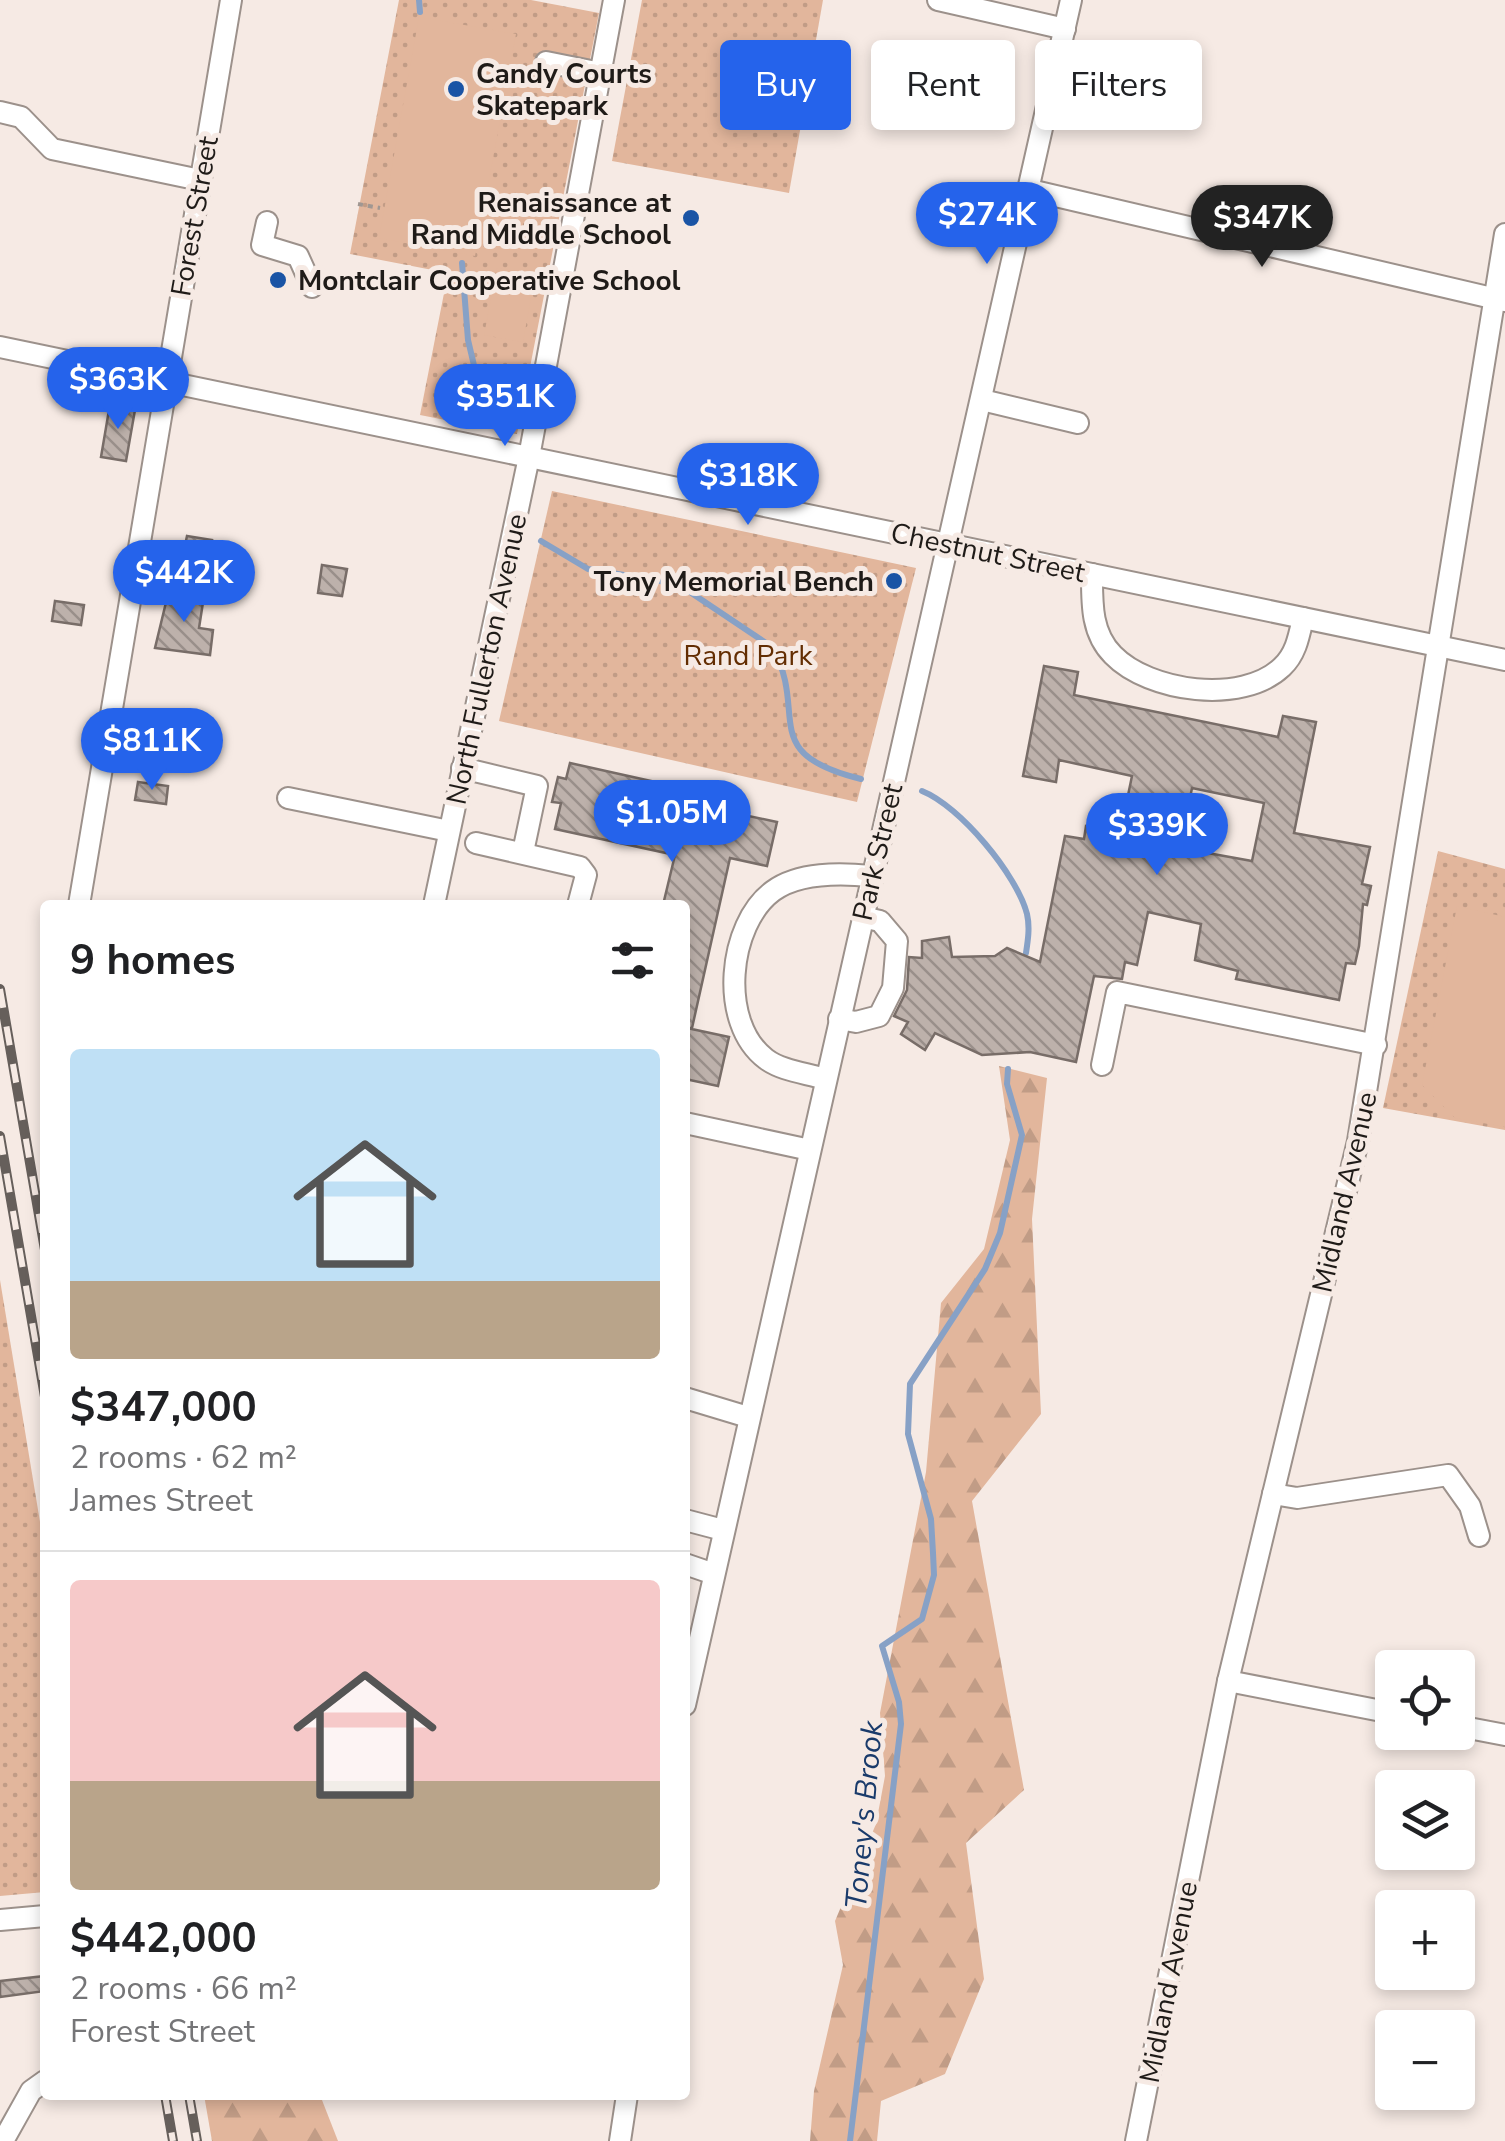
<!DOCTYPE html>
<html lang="en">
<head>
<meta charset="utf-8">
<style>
  body { margin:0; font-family:"Nunito Sans",sans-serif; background:#f6f6f6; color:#202124; height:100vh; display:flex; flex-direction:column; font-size:38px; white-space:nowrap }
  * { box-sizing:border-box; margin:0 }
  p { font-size:32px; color:#757577 }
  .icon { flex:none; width:55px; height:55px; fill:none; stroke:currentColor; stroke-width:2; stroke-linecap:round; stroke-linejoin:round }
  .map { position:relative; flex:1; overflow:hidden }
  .side { position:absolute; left:40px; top:900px; width:650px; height:1200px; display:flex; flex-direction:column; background:#fff; border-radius:10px; box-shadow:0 5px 15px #0003 }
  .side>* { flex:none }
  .banner { position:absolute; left:720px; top:40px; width:635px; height:90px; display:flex; gap:20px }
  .buttons { position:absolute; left:1375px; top:1650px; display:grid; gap:20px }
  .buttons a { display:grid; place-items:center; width:100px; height:100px; border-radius:10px; background:#fff; box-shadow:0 5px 15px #0003; font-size:50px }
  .price { position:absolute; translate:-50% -85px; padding:0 22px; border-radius:35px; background:#2563eb; color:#fff; font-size:32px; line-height:65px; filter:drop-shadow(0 2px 5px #0008) }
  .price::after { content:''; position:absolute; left:50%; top:60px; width:30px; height:22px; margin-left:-15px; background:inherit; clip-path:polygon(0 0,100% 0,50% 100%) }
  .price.selected { background:#222; color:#fff }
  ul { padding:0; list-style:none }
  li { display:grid; align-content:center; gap:20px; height:530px; padding:0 30px }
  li+li { border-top:2px solid #e0e0e0 }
  li span { display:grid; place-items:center; height:310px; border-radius:10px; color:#555 }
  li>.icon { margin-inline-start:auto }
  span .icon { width:180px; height:180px; fill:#fffc; stroke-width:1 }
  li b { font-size:42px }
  h2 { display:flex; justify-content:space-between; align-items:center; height:120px; padding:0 30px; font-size:42px }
  .pill { padding:0 35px; border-radius:10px; background:#fff; box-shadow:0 5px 15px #0003; font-size:35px; line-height:90px }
  .pill.selected { background:#2563eb; color:#fff }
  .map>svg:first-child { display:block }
  .green { fill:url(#green-dots) }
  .forest { fill:url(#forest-firs) }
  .pitch { fill:#e2b69c }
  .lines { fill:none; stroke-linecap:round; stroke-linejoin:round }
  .stream { stroke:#87a1c6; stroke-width:6 }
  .building { fill:url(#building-back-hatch); stroke:#786d68; stroke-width:2.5; fill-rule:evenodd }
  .minor-casing { stroke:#9c918b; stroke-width:24 }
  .path { stroke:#a09792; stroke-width:4; stroke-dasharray:5 5; stroke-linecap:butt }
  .minor { stroke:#fff; stroke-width:20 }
  .rail-casing { stroke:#665f5b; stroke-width:10 }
  .rail { stroke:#f6eae4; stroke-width:6; stroke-dasharray:19; stroke-linecap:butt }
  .poi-dot { fill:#1a54a5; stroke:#f6eae4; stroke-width:4 }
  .labels { text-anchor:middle; stroke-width:10; stroke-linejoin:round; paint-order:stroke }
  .poi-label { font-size:28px; font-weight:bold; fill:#1f1b18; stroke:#f6eae4; text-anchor:start }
  .street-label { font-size:28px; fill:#1f1b18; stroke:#f6eae4 }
  .park-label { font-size:28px; fill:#632d02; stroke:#f6eae4 }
  .water-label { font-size:30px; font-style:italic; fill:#1a3b6b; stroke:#f6eae4 }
</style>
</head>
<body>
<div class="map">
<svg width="1505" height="2141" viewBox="0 0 1505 2141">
  <defs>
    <pattern id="green-dots" width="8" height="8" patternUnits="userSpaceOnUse" patternTransform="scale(2.5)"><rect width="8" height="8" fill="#e2b69c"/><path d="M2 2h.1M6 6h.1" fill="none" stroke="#c19c86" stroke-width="1.8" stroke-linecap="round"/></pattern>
    <pattern id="forest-firs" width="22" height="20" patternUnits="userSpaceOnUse" patternTransform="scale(2.5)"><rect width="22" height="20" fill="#e2b69c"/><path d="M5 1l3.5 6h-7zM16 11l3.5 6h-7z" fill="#c19c86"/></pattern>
    <pattern id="building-back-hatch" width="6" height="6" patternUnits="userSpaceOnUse" patternTransform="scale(2.5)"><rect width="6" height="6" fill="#bdb1ab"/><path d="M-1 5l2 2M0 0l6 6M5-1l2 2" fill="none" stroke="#998f8a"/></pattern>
  </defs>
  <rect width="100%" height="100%" fill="#f6eae4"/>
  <g class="green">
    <path d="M399,0h132l68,13 -82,421 -97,-19 28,-142 -98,-19z"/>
    <path d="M642,0h181l-34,193 -177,-32z"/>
    <path d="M552,491l364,77 -59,234 -358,-81z"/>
    <path d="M1438,851l67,18v261l-122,-22z"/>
    <path d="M0,1280l45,272v340l-45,4z"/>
  </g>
  <g class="forest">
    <path d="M999,1066l48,12 -15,141 9,195 -69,87 52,289 -58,53 18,136 -39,95 -64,27 -4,40h-67l4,-50 29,-126 -8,-44 41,-97 9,-48 -5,-63 46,-241 15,-169 43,-54 26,-109z"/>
    <path d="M204,2095h116l18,46h-126z"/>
  </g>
  <g class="pitch">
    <path d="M419,17l97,17 -41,222 -96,-18z"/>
    <path d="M497,268l38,7 -12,67 -39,-7z"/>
    <path d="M1457,906l48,11v210l-50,-9 -33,-33z"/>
  </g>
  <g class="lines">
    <g class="stream">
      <path d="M419,0l1,12"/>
      <path d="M462,263l6,77 18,76"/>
      <path d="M541,541l47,28 90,15 94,63c38,66 -17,106 89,132"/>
      <path d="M922,791c38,15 95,84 105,123 3,13 1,26 -1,39"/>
      <path d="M850,2141l51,-417 -2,-22 -17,-56 40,-27 12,-44 -1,-22 -2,-34 -23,-85 2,-50 75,-115 15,-36 22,-98 -15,-51 1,-15"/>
    </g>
  </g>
  <g class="building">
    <path d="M110,404l20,1 5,5 -9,51 -25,-4z"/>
    <path d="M187,536l25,4 -4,20 -25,-5z"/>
    <path d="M322,565l25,4 -5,27 -24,-3z"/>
    <path d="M169,590l35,6 -5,32 14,2 -3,25 -55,-7z"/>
    <path d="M55,601l29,4 -3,20 -29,-4z"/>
    <path d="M1044,666l34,6 -4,23 204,42 5,-21 33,6 -22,111 76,14 -8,37 9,2 -4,19 -4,-1 -4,42 -4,18 -9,-1 -7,37 -103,-21 2,-8 -43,-11 6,-36 -53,-12 -11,53 -12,-3 -3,17 -28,-3 -18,86 -46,-10 -48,3 -47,-22 -10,17 -24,-16 7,-12 -14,-6 13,-26 2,-33 13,1v-17l27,-4 3,20 43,-1 12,-8 33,14 25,-126 19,3 2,-13 34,8 12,-58 -73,-16 -3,22 -33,-6zM1192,788l72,15 -12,58 -72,-13z"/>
    <path d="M570,763l153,34 -3,13 57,12 -10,44 -37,-8 -38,170h-5l42,9 -11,49 -33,-7v-174h-22l12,-50 -120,-26 6,-26 -9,-1 6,-25 8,2z"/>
    <path d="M138,782l30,4 -2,18 -31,-4z"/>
    <path d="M45,1976v15l-45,6v-16z"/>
  </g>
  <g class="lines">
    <defs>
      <g id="minor">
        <path d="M938,0l127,29"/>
        <path d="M546,62l55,11"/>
        <path d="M0,112l21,5 31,32 148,31"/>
        <path d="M1030,190l475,111"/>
        <path d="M267,222l-5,23 36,11 14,31"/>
        <path d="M0,347l1505,313"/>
        <path d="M982,400l96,23"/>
        <path d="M1092,574c0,29 -1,59 21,81 36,37 129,50 169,12 14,-13 17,-31 21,-49"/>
        <path d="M462,768l75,18 -14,66"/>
        <path d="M288,798l161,33"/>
        <path d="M476,843l104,24 6,8 -8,30"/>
        <path d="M79,905l152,-905"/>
        <path d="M434,905l95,-448 85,-457"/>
        <path d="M839,1019l17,3 23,-6 14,-28 4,-47 -17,-20 -18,-4"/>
        <path d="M1102,1065l15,-73 259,53"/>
        <path d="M825,1079c-19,-6 -43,-8 -59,-20 -48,-36 -38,-135 7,-168 26,-19 67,-18 98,-15"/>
        <path d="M685,1123l125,27"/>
        <path d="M685,1398l63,19"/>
        <path d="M1273,1494l24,4 151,-23 22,31 9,30"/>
        <path d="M685,1520l38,10"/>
        <path d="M685,1564l29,10"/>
        <path d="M1228,1681l164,32"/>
        <path d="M685,1705l386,-1705"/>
        <path d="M1458,1726l47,9"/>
        <path d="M0,1920l45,-4"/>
        <path d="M3,2141l28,-50 14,-10"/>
        <path d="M620,2141l7,-46"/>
        <path d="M1136,2141l92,-460 130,-540 147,-907"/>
      </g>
    </defs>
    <use href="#minor" class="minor-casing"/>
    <path class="path" d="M358,204l22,4"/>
    <use href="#minor" class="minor"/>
    <defs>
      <g id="rail">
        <path d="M0,989l45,261"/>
        <path d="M0,1136l45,261"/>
        <path d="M165,2095l8,46"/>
        <path d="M189,2095l8,46"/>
      </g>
    </defs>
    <use href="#rail" class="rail-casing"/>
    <use href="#rail" class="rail"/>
  </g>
  <g class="poi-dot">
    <circle cx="456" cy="89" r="10"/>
    <circle cx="691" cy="218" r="10"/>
    <circle cx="278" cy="280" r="10"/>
    <circle cx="894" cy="581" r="10"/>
  </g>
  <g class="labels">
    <g class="poi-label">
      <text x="476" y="83">Candy Courts<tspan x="476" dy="32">Skatepark</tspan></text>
      <text x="671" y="212" text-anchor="end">Renaissance at<tspan x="671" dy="32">Rand Middle School</tspan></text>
      <text x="298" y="290">Montclair Cooperative School</text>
      <text x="874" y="591" text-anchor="end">Tony Memorial Bench</text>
    </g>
    <g class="street-label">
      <text transform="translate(194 216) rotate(-80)" y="10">Forest Street</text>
      <text transform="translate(988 552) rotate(12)" y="10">Chestnut Street</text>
      <text transform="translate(486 659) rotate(-78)" y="10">North Fullerton Avenue</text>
      <text transform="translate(877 852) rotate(-77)" y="10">Park Street</text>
      <text transform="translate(1344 1192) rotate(-77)" y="10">Midland Avenue</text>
      <text transform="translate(1168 1982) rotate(-79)" y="10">Midland Avenue</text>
    </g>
    <g class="park-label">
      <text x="748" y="665">Rand Park</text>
    </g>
    <g class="water-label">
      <text transform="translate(864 1815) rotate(-85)" y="10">Toney's Brook</text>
    </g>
  </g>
</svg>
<div class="buttons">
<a><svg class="icon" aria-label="locate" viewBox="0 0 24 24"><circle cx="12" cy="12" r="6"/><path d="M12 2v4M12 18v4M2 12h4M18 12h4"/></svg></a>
<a><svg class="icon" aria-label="layers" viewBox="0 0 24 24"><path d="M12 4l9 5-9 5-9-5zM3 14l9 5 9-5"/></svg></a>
<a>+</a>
<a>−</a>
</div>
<b class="price" style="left:987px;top:267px">$274K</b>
<b class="price selected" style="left:1262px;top:270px">$347K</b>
<b class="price" style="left:118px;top:432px">$363K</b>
<b class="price" style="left:505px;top:449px">$351K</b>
<b class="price" style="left:748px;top:528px">$318K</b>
<b class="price" style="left:184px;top:625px">$442K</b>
<b class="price" style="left:152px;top:793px">$811K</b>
<b class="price" style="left:672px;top:865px">$1.05M</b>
<b class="price" style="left:1157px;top:878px">$339K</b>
<div class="banner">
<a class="pill selected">Buy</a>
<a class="pill">Rent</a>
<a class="pill">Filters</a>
</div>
<section class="side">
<h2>9 homes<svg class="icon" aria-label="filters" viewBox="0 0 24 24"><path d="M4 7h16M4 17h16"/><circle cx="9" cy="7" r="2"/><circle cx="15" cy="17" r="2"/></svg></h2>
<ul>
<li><span style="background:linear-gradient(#bfe0f5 75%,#b9a48a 0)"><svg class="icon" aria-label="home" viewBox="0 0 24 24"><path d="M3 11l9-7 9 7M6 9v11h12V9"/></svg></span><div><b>$347,000</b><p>2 rooms · 62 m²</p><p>James Street</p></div></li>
<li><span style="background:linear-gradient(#f6c9c9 65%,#b9a48a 0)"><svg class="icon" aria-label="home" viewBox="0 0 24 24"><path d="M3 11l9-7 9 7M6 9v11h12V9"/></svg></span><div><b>$442,000</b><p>2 rooms · 66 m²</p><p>Forest Street</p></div></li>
</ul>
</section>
</div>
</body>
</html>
